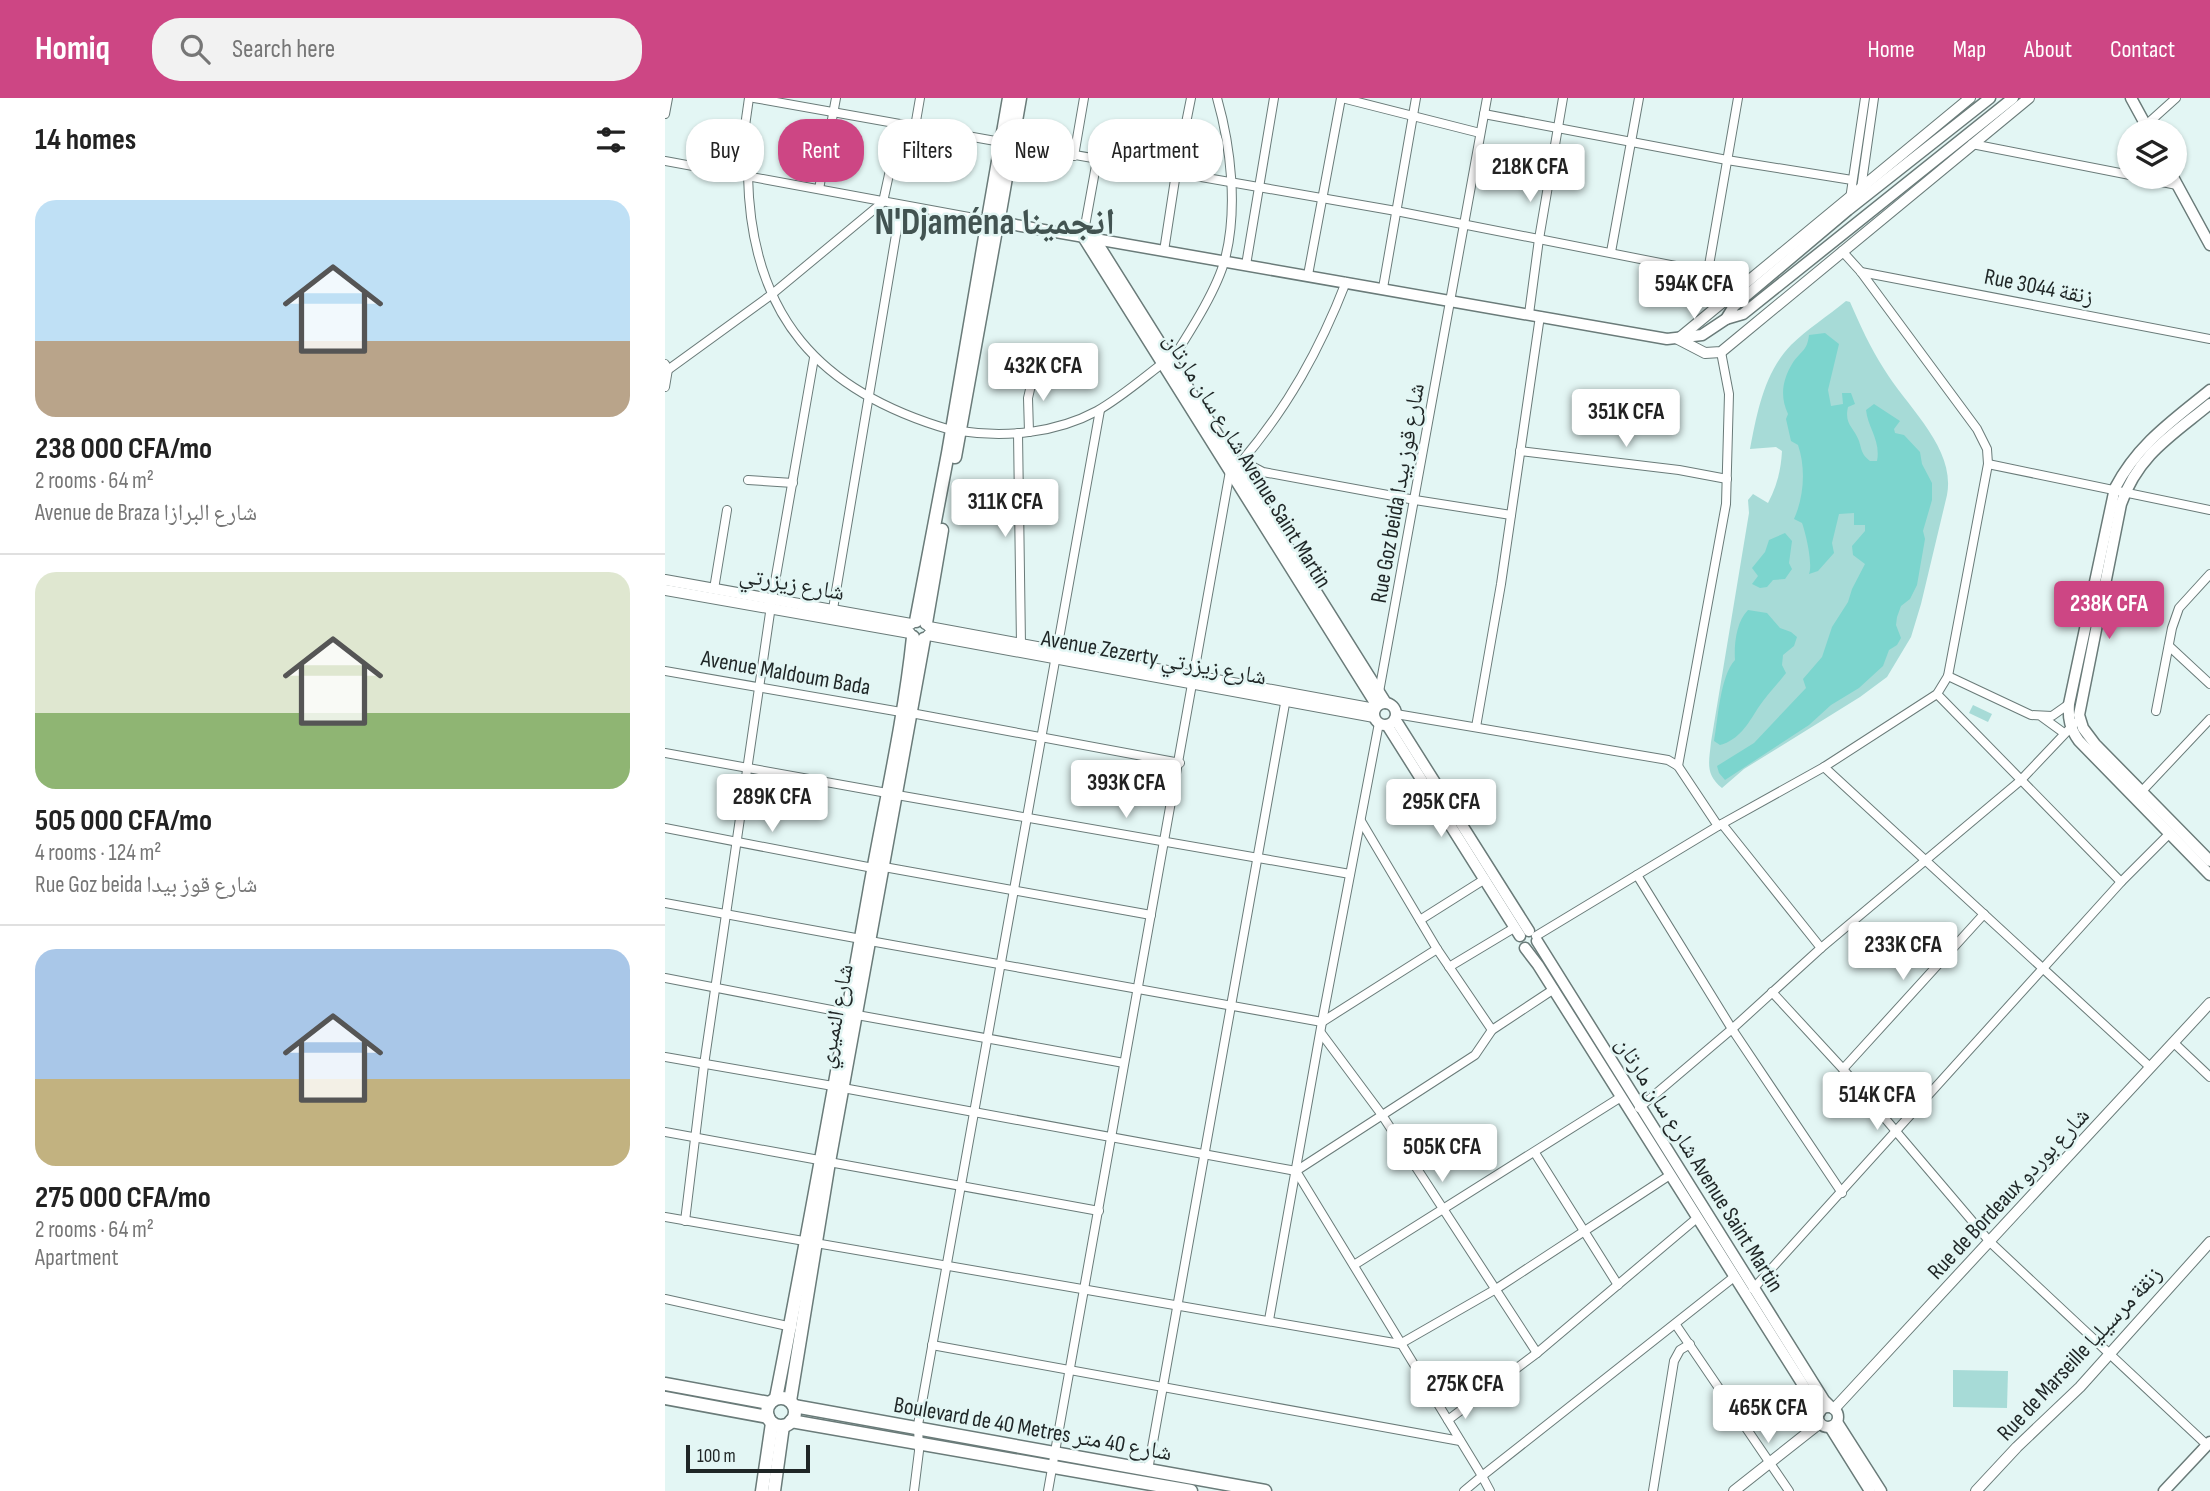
<!DOCTYPE html>
<html lang="en">
<head>
<meta charset="utf-8">
<style>
  body { margin:0; font-family:"Sofia Sans Condensed","Noto Naskh Arabic",sans-serif; background:#f2f2f2; color:#222; height:100vh; display:flex; flex-direction:column; font-size:26px; white-space:nowrap }
  * { box-sizing:border-box; margin:0 }
  p { font-size:23px; color:#767676 }
  .icon { flex:none; width:38px; height:38px; fill:none; stroke:currentColor; stroke-width:2; stroke-linecap:round; stroke-linejoin:round }
  .map { position:relative; flex:1; overflow:hidden }
  .drawer { display:flex; flex-direction:column; background:#fff; width:665px }
  .drawer>* { flex:none }
  .hud { position:absolute; left:21px; top:21px; width:665px; height:63px; display:flex; gap:14px }
  .tools { position:absolute; left:1452px; top:21px; display:grid; gap:14px }
  .tools a { display:grid; place-items:center; width:70px; height:70px; border-radius:50%; background:#fff; box-shadow:0 2px 5px #0004; font-size:35px }
  .scale { position:absolute; left:21px; bottom:18px; width:124px; box-sizing:border-box; padding-left:7px; border:4px solid #1f2626; border-top:0; font-size:19px; line-height:24px; white-space:nowrap; color:#1f2626; -webkit-text-stroke:5px #e3f6f4; paint-order:stroke }
  .price { position:absolute; translate:-50% -60px; padding:0 16px; border-radius:7px; background:#fff; color:#222; font-size:23px; line-height:46px; filter:drop-shadow(0 2px 4px #0008) }
  .price::after { content:''; position:absolute; left:50%; top:42px; width:21px; height:16px; margin-left:-10px; background:inherit; clip-path:polygon(0 0,100% 0,50% 100%) }
  .price.current { background:#cd4684; color:#fff }
  ul { padding:0; list-style:none }
  li { display:grid; align-content:center; gap:14px; height:371px; padding:0 35px }
  li+li { border-top:2px solid #e0e0e0 }
  li span { display:grid; place-items:center; height:217px; border-radius:21px; color:#555 }
  li>.icon { margin-inline-start:auto }
  span .icon { width:126px; height:126px; fill:#fffc; stroke-width:1 }
  li b { font-size:30px }
  h2 { display:flex; justify-content:space-between; align-items:center; height:84px; padding:0 35px; font-size:30px }
  .chip { padding:0 24px; border-radius:28px; background:#fff; box-shadow:0 2px 5px #0004; font-size:24px; line-height:63px }
  .chip.current { background:#cd4684; color:#fff }
  header { display:flex; align-items:center; gap:42px; box-sizing:border-box; height:98px; padding:0 35px; background:#cd4684; color:#fff }
  header strong { font-size:33px }
  nav { display:flex; gap:38px; margin-inline-start:auto; font-size:24px }
  .search { width:490px; height:63px; background:#f2f2f2; display:flex; align-items:center; gap:18px; box-sizing:border-box; padding:0 24px; border-radius:28px; color:#767676; font-size:26px }
  main { display:flex; flex:1; min-height:0 }
  .map>svg:first-child { display:block }
  .green { fill:#a7dbd7 }
  .water { fill:#7cd5ce }
  .lines { fill:none; stroke-linecap:round; stroke-linejoin:round }
  .minor-casing { stroke:#6a7b79; stroke-width:10 }
  .tertiary-casing { stroke:#6a7b79; stroke-width:12 }
  .secondary-casing { stroke:#6a7b79; stroke-width:13 }
  .primary-casing { stroke:#6a7b79; stroke-width:15 }
  .minor { stroke:#fff; stroke-width:8 }
  .tertiary { stroke:#fff; stroke-width:10 }
  .secondary { stroke:#fff; stroke-width:10 }
  .primary { stroke:#fff; stroke-width:12 }
  .labels { text-anchor:middle; stroke-width:5; stroke-linejoin:round; paint-order:stroke }
  .street-label { font-size:23px; fill:#1f2626; stroke:#e3f6f4 }
  .town-label { font-size:37px; font-weight:bold; fill:#425351; stroke:#e3f6f4 }
</style>
</head>
<body>
<header>
<strong>Homiq</strong>
<div class="search"><svg class="icon" aria-label="search" viewBox="0 0 24 24"><circle cx="10" cy="10" r="6"/><path d="M15 15l6 6"/></svg>Search here</div>
<nav><a>Home</a><a>Map</a><a>About</a><a>Contact</a></nav>
</header>
<main>
<section class="drawer">
<h2>14 homes<svg class="icon" aria-label="filters" viewBox="0 0 24 24"><path d="M4 7h16M4 17h16"/><circle cx="9" cy="7" r="2"/><circle cx="15" cy="17" r="2"/></svg></h2>
<ul>
<li><span style="background:linear-gradient(#bfe0f5 65%,#b9a48a 0)"><svg class="icon" aria-label="home" viewBox="0 0 24 24"><path d="M3 11l9-7 9 7M6 9v11h12V9"/></svg></span><div><b>238 000 CFA/mo</b><p>2 rooms · 64 m²</p><p>Avenue de Braza شارع البرازا</p></div></li>
<li><span style="background:linear-gradient(#dfe7d0 65%,#8fb573 0)"><svg class="icon" aria-label="home" viewBox="0 0 24 24"><path d="M3 11l9-7 9 7M6 9v11h12V9"/></svg></span><div><b>505 000 CFA/mo</b><p>4 rooms · 124 m²</p><p>Rue Goz beida شارع قوز بيدا</p></div></li>
<li><span style="background:linear-gradient(#a9c7e8 60%,#c2b280 0)"><svg class="icon" aria-label="home" viewBox="0 0 24 24"><path d="M3 11l9-7 9 7M6 9v11h12V9"/></svg></span><div><b>275 000 CFA/mo</b><p>2 rooms · 64 m²</p><p>Apartment</p></div></li>
</ul>
</section>
<div class="map">
<svg width="1545" height="1393" viewBox="0 0 1545 1393">
  <rect width="100%" height="100%" fill="#e3f6f4"/>
  <g class="green">
    <path d="M1181,203l4,1c10,23 20,45 34,67 23,38 72,79 63,126l-26,109 -10,33 -24,40 -27,20 -116,72 -22,19c-17,-14 -13,-25 -11,-46l38,-229 -1,-13 5,-6 15,9c9,-17 13,-33 14,-52l-6,-4 -26,2c7,-36 14,-76 41,-104 16,-16 37,-29 55,-44z"/>
    <path d="M1308,607l19,9 -4,8 -19,-9z"/>
    <path d="M1288,1272l55,1 -1,37 -54,-1z"/>
  </g>
  <g class="water">
    <path d="M1160,235l14,11 -11,46 3,16 12,-2 -1,-11h9l4,11 -7,3c-4,18 6,20 11,34 3,9 2,13 11,20h7c4,-20 -9,-33 -11,-51l8,-6 26,17 -6,8 1,4 9,2 16,17 2,12 10,19v17l-9,31 2,8 -8,46 -7,14 -9,7 -4,11 -1,8 5,13 -4,7 -8,5 -6,16 -24,22 -28,17 -22,20 -84,55 -6,-7 -2,-7 37,-23 52,-55 -3,-9 19,-22 10,-30 16,-25 4,-13 13,-25 -12,-9 -1,-9 13,-15v-6h-11v-12l-15,1 -7,29 2,10 -16,18 -9,3c4,-10 -3,-40 -7,-51l-8,-4c10,-22 12,-51 4,-74l-7,-4 -5,-22 2,-5c-8,-17 -6,-33 4,-50 8,-13 15,-12 17,-29z"/>
    <path d="M1120,435l7,8 -3,22 3,6 -7,10 -12,1 -6,7 -7,1 -8,-4 6,-8 -6,-8 13,-16 4,-12z"/>
    <path d="M1083,512l19,3 13,15 11,4 6,5 -3,9 -11,9 -1,10 4,8c-9,12 -20,23 -28,35 -10,16 -19,32 -38,37l-6,-4c4,-21 6,-65 21,-81 -1,-15 1,-38 13,-50z"/>
  </g>
  <g class="lines">
    <defs>
      <g id="minor">
        <path d="M89,0l247,44"/>
        <path d="M677,0l138,35"/>
        <path d="M0,16l3,-16"/>
        <path d="M819,16l243,46 125,20"/>
        <path d="M1481,27l30,-27"/>
        <path d="M250,29l5,-29"/>
        <path d="M347,46l384,67 351,69"/>
        <path d="M1307,46l158,31"/>
        <path d="M409,58l10,-58"/>
        <path d="M0,63l320,59"/>
        <path d="M73,77l11,-77"/>
        <path d="M83,78c3,140 71,216 203,254"/>
        <path d="M1472,79l40,8"/>
        <path d="M154,91l17,-91"/>
        <path d="M1196,91l13,-91"/>
        <path d="M1185,101l15,-101"/>
        <path d="M418,139l14,-77"/>
        <path d="M499,153l12,-78 15,-75"/>
        <path d="M946,154l28,-154"/>
        <path d="M581,167l28,-167"/>
        <path d="M1043,173l30,-173"/>
        <path d="M1196,174l349,67"/>
        <path d="M643,177l33,-177"/>
        <path d="M718,190l33,-190"/>
        <path d="M864,216l10,-75 24,-141"/>
        <path d="M507,262c17,-27 45,-70 53,-101 13,-50 6,-112 -8,-161"/>
        <path d="M0,266l3,5 -3,18"/>
        <path d="M0,274l106,-77 112,-93 17,-78"/>
        <path d="M295,333c46,7 96,2 137,-20 23,-13 45,-32 66,-48"/>
        <path d="M364,334l-1,-34 6,-26"/>
        <path d="M353,335l3,212"/>
        <path d="M855,353l159,19 48,9"/>
        <path d="M577,363l21,11 152,28 96,15"/>
        <path d="M576,364c47,-55 79,-113 105,-180"/>
        <path d="M1323,366l222,46"/>
        <path d="M83,382l45,3"/>
        <path d="M49,491l13,-79"/>
        <path d="M168,511l68,-404"/>
        <path d="M1504,548l41,38"/>
        <path d="M0,573l236,41"/>
        <path d="M1283,578l83,39 21,1 17,-12"/>
        <path d="M714,594l108,-594"/>
        <path d="M1272,596l184,188"/>
        <path d="M1491,613l16,-83 7,-20 31,-34"/>
        <path d="M246,615l269,50"/>
        <path d="M731,616l272,46 10,6 40,60"/>
        <path d="M1377,619l22,16"/>
        <path d="M811,629l25,-143 39,-268"/>
        <path d="M0,655l222,40"/>
        <path d="M1013,668l48,-262 3,-110 -8,-42"/>
        <path d="M1159,669l326,300"/>
        <path d="M1478,692l67,-71"/>
        <path d="M232,697l453,79"/>
        <path d="M696,723l76,128 55,81"/>
        <path d="M1057,726l99,124"/>
        <path d="M0,730l208,40"/>
        <path d="M219,769l267,48"/>
        <path d="M972,777l95,154 110,164"/>
        <path d="M0,805l196,36"/>
        <path d="M755,822l65,-41"/>
        <path d="M871,838l182,-110 106,-59 113,-73 11,-18 40,-212 -1,-15 -10,-20 -116,-157 -19,-21"/>
        <path d="M205,843l452,81 115,-73"/>
        <path d="M784,869l65,-39"/>
        <path d="M0,880l182,35"/>
        <path d="M1107,894l71,77 147,173 217,203"/>
        <path d="M192,917l267,48"/>
        <path d="M656,935l61,82 155,238"/>
        <path d="M1509,945l36,34"/>
        <path d="M0,959l168,29"/>
        <path d="M1178,971l141,-155"/>
        <path d="M178,990l453,83 179,-116 17,-25 62,-41"/>
        <path d="M974,1010l93,-79 89,-81 199,-167 55,-58"/>
        <path d="M0,1034l154,28"/>
        <path d="M870,1055l83,132"/>
        <path d="M164,1064l270,49"/>
        <path d="M631,1073l186,305 -18,15"/>
        <path d="M0,1119l735,127 96,-55 174,-114"/>
        <path d="M20,1123l19,-156 68,-466 42,-241"/>
        <path d="M689,1167l267,-168"/>
        <path d="M1088,1191l368,-407 49,-49"/>
        <path d="M0,1201l127,28"/>
        <path d="M604,1222l53,-298 57,-299"/>
        <path d="M1011,1227l113,166"/>
        <path d="M267,1247l528,96"/>
        <path d="M783,1322l89,-67 160,-135"/>
        <path d="M483,1372l138,-772"/>
        <path d="M249,1393l5,-40 -1,-26 182,-1015"/>
        <path d="M383,1393l182,-1020"/>
        <path d="M825,1393l-8,-15 252,-199"/>
        <path d="M988,1393l21,-130 6,-11 10,-6"/>
      </g>
      <g id="tertiary">
        <path d="M1305,0l-292,241 27,14 16,-1 308,-254"/>
        <path d="M0,482l246,44"/>
        <path d="M0,492l245,43"/>
        <path d="M264,529l446,82"/>
        <path d="M263,537l446,82"/>
        <path d="M1169,1311l376,-406"/>
        <path d="M1069,1393l86,-68"/>
        <path d="M1311,1393l41,-44 63,-60 130,-145"/>
      </g>
      <g id="secondary">
        <path d="M1466,0l18,33"/>
        <path d="M1508,79l37,68"/>
        <path d="M339,125l663,116 35,-4 24,-16 8,-13 114,-96 142,-112"/>
        <path d="M418,139l294,469"/>
        <path d="M430,141l291,464"/>
        <path d="M1061,221l17,-5 270,-216"/>
        <path d="M1545,292c-38,31 -72,54 -95,98l-46,216c-1,14 1,25 10,37l131,134"/>
        <path d="M1545,306c-39,32 -72,51 -89,100l-42,211 4,13 12,16 115,117"/>
        <circle cx="720" cy="616" r="11"/>
        <path d="M730,621l134,212"/>
        <path d="M722,627l133,211"/>
        <path d="M872,843l287,459 7,7"/>
        <path d="M860,850l13,17 282,447"/>
        <circle cx="1163" cy="1319" r="10"/>
        <path d="M1172,1324l44,69"/>
        <path d="M1165,1329l40,64"/>
        <path d="M1499,1393l46,-49"/>
      </g>
      <g id="primary">
        <path d="M335,114l20,-114"/>
        <path d="M324,115l20,-115"/>
        <path d="M290,359l41,-227"/>
        <path d="M251,523l32,-168 39,-228"/>
        <path d="M261,525l16,-93"/>
        <path d="M0,1286l104,19"/>
        <circle cx="116" cy="1314" r="14"/>
        <path d="M0,1300l103,19"/>
        <path d="M111,1300c33,-167 63,-336 93,-505 15,-85 35,-170 44,-256"/>
        <path d="M125,1303l39,-239 95,-523"/>
        <path d="M129,1308l471,85"/>
        <path d="M126,1323l400,70"/>
        <path d="M97,1393l10,-68"/>
        <path d="M109,1393l9,-65"/>
      </g>
    </defs>
    <use href="#minor" class="minor-casing"/>
    <use href="#tertiary" class="tertiary-casing"/>
    <use href="#secondary" class="secondary-casing"/>
    <use href="#primary" class="primary-casing"/>
    <use href="#minor" class="minor"/>
    <use href="#tertiary" class="tertiary"/>
    <use href="#secondary" class="secondary"/>
    <use href="#primary" class="primary"/>
  </g>
  <g class="labels">
    <g class="street-label">
      <text transform="translate(1374 188) rotate(11)" y="8">Rue 3044 زنقة</text>
      <text transform="translate(583 362) rotate(58)" y="8">شارع سان مارتان Avenue Saint Martin</text>
      <text transform="translate(732 395) rotate(-80)" y="8">Rue Goz beida شارع قوز بيدا</text>
      <text transform="translate(127 485) rotate(10)" y="8">شارع زيزرتي</text>
      <text transform="translate(489 559) rotate(10)" y="8">Avenue Zezerty شارع زيزرتي</text>
      <text transform="translate(121 574) rotate(10)" y="8">Avenue Maldoum Bada</text>
      <text transform="translate(170 918) rotate(-79)" y="8">شارع النميري</text>
      <text transform="translate(1035 1066) rotate(58)" y="8">شارع سان مارتان Avenue Saint Martin</text>
      <text transform="translate(1343 1095) rotate(-47)" y="8">Rue de Bordeaux شارع بوردو</text>
      <text transform="translate(1414 1255) rotate(-47)" y="8">Rue de Marseille زنقة مرسيليا</text>
      <text transform="translate(368 1330) rotate(10)" y="8">Boulevard de 40 Metres شارع 40 متر</text>
    </g>
    <g class="town-label">
      <text x="330" y="136">N'Djaména انجمينا</text>
    </g>
  </g>
</svg>
<div class="tools">
<a><svg class="icon" aria-label="layers" viewBox="0 0 24 24"><path d="M12 4l9 5-9 5-9-5zM3 14l9 5 9-5"/></svg></a>
</div>
<div class="scale">100 m</div>
<b class="price" style="left:865px;top:106px">218K CFA</b>
<b class="price" style="left:1029px;top:223px">594K CFA</b>
<b class="price" style="left:378px;top:305px">432K CFA</b>
<b class="price" style="left:961px;top:351px">351K CFA</b>
<b class="price" style="left:340px;top:441px">311K CFA</b>
<b class="price current" style="left:1444px;top:543px">238K CFA</b>
<b class="price" style="left:461px;top:722px">393K CFA</b>
<b class="price" style="left:107px;top:736px">289K CFA</b>
<b class="price" style="left:776px;top:741px">295K CFA</b>
<b class="price" style="left:1238px;top:884px">233K CFA</b>
<b class="price" style="left:1212px;top:1034px">514K CFA</b>
<b class="price" style="left:777px;top:1086px">505K CFA</b>
<b class="price" style="left:800px;top:1323px">275K CFA</b>
<b class="price" style="left:1103px;top:1347px">465K CFA</b>
<div class="hud">
<a class="chip">Buy</a>
<a class="chip current">Rent</a>
<a class="chip">Filters</a>
<a class="chip">New</a>
<a class="chip">Apartment</a>
</div>
</div>
</main>
</body>
</html>
